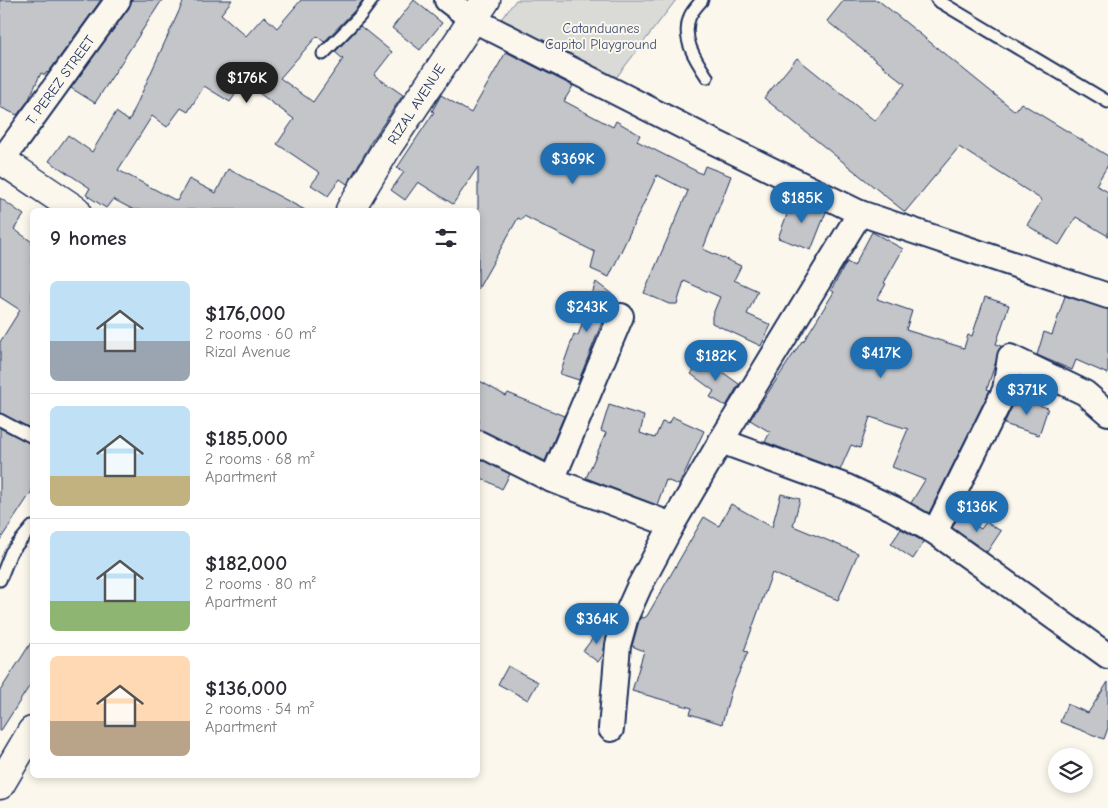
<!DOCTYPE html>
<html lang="en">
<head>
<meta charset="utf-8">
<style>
  body { margin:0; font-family:"Comic Neue",sans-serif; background:#f2f2f3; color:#2b2b33; height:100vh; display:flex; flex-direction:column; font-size:19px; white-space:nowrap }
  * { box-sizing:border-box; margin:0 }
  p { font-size:16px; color:#7c7c81 }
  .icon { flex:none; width:28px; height:28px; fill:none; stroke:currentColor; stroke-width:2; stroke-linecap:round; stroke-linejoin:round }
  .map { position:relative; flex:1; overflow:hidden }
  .side { position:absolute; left:30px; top:208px; width:450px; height:570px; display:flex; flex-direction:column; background:#fff; border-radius:8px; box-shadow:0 2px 8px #0003 }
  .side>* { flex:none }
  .fabs { position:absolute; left:1048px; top:748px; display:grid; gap:10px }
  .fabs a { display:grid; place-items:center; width:45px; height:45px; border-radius:50%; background:#fff; box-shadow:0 2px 8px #0003; font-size:25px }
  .price { position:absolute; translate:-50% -42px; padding:0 11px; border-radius:18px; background:#1f6fb2; color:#fff; font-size:16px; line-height:32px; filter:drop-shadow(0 1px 2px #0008) }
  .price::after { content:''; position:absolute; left:50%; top:30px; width:15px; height:11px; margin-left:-8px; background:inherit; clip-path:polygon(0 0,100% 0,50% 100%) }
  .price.active { background:#222; color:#fff }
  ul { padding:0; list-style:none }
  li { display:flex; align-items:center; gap:15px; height:125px; padding:0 20px }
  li+li { border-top:1px solid #e1e1e2 }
  li span { display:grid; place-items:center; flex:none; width:140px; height:100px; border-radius:8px; color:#555 }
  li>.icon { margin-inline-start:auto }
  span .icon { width:60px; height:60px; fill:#fffc; stroke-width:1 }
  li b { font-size:21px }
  h2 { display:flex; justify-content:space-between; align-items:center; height:60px; padding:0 20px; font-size:21px }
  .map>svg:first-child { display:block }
  .green { fill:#dadad7; stroke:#7a849a }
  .building { fill:#c3c5c9; stroke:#1b2f5e }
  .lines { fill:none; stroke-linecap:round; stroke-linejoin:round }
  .service-casing { stroke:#1b2f5e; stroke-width:15 }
  .minor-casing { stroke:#1b2f5e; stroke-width:28 }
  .tertiary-casing { stroke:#1b2f5e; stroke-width:31 }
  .primary-casing { stroke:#1b2f5e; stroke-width:31 }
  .service { stroke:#fbf7ec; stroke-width:11 }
  .minor { stroke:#fbf7ec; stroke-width:24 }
  .tertiary { stroke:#fbf7ec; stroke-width:28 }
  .primary { stroke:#fbf7ec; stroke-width:28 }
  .labels { text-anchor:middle; stroke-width:4; stroke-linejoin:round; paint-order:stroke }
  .park-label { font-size:14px; fill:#415176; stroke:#fbf7ec }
  .street-label { font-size:14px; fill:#1b2f5e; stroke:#fbf7ec }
</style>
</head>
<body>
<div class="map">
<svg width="1108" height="808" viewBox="0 0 1108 808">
  <rect width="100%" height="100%" fill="#fbf7ec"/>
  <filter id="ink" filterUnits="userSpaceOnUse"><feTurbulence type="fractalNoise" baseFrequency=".02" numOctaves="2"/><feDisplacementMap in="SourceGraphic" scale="10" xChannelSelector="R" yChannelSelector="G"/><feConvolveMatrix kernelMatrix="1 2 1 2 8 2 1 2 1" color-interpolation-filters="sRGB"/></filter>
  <g filter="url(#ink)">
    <path class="green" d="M516,0h160l-64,83 -114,-60z"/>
    <g class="building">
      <path d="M0,0h101l-53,73 -1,-1 -2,3 -4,-2 -13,28 -11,14 -17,-8z"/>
      <path d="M132,0h30l-67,103 -24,-15 58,-80z"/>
      <path d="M184,0h48l-11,14 25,22 18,-20 13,12 24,-28h62l-9,11 -30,31 -7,-6 -37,42 33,24 30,-43 -8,-7 25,-26 32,26 -18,23 29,20 -34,50h1l-23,39 -7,-5 -12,17 -17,-11 9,-12 -43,-29 17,-25 -50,-37 -14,20 -26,-16 -16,26 -7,-4 -14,19 -15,-11 -34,54 59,31 12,-22 27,14 12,-24 77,41h-171l-21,-11 -7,9 -20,-13 4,-7 -41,-27 19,-26 24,17 24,-40 13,9z"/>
      <path d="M414,0l28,23 -22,27 -28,-22z"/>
      <path d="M844,0h34l137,111 6,-8 87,53v9l-12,20 12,7v44l-32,-19 -17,28 -32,-20 15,-25 -83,-53 -54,65 -141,-114 33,-40 78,63 30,-37 -78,-63z"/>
      <path d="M506,52l67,34 -9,15 49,26 3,-6 24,14 -3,6 65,33 3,-8 26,10 -28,73 38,17 -7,14 24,11 -11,23 24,11 -10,21 -49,-23v-7l8,-19 -36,-16 -7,23h-8l-25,-11 44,-102 -31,-16 -48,102 -18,-8 4,-17 -71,-36 -2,4 -4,-2 -40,71v-122l-25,37 -35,-22 -13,18 -14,-10 13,-18 -7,-4 37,-56 -2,-1 9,-16 30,18z"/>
      <path d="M794,196l32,16 -15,38 -33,-12z"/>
      <path d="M0,198l24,17 -10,14 18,13v187l-32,-16v-71l20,-32 -20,-13z"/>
      <path d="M872,232l31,17 -19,34 2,1 -9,15 35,12 -6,19 58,18 4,-13 4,1 13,-39 24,8 -13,39 5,2 -14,43 3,1 -61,123 -18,-10 14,-23 -33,-13 16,-38 -38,-12 -10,31 -9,-3 -11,25 -75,-28 5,-10 -20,-12 52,-79 1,1 31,-50 -3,-2 16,-28 7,4z"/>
      <path d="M596,282l17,13 -34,85 -19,-6 14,-40 4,2z"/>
      <path d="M1065,296l43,13v65l-32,-14 -4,10 -35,-15 7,-23 8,3z"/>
      <path d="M703,358l36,26 -13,22 -16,-9 4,-6 -23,-17z"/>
      <path d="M478,380l28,16 2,-3 56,23 -19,45 -61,-30 -6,-2z"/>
      <path d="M1016,398l32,10 -9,27 -35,-11z"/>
      <path d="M609,405l35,11 -4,17 15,5 7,-16 7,2 4,-7 31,14 -25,54 -13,-5 -9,25 -71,-27 20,-45 -5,-2z"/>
      <path d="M0,428l32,16v47l-32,49z"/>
      <path d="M478,458l32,16 -8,15 -24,-13z"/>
      <path d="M781,494l19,5 -7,27 65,27 -20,47 -66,-27 -28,78 4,1 -17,39 -9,33 -32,-10 2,-6 -60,-17 12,-40 -12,-5 7,-25 2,-4 3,1 3,-2 57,-99 15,9 12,-22 41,23z"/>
      <path d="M959,515l22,14 5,-7 15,9 -14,21 -35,-24z"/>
      <path d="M901,529l23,13 -11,17 -22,-15z"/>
      <path d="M603,625l5,4 -5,26 -5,7 -15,-11z"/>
      <path d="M32,641v41l-32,50v-41z"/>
      <path d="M508,666l30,16 -10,18 -30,-16z"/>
      <path d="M1108,682v46l-4,11 -44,-17 7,-18 21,9z"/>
    </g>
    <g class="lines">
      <defs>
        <g id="service">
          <path d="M702,0c-4,5 -9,10 -12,16 -9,22 5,43 17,61"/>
          <path d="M937,0l171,102"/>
          <path d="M323,54l37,-38 12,-16"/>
          <path d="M0,420l32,17"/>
          <path d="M0,580l11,-28 21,-25"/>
        </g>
        <g id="minor">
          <path d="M447,0l25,19 236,120 152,74 248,83"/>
          <path d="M2,160l116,-160"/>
          <path d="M721,441l126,46 45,21 43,24 173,124"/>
          <path d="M478,443l74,37 120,45"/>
          <path d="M552,480l69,-164"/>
          <path d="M935,532l70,-142 5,-33 75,36 23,20"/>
          <path d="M611,729l7,-84 8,-29 13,-29 33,-62 49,-84 139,-228"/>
        </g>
        <path id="tertiary" d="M0,159l76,51"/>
        <g id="primary">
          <path d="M350,210l38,-64 98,-146"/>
          <path d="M0,785l32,-54"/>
        </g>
      </defs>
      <use href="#service" class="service-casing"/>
      <use href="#minor" class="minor-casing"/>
      <use href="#tertiary" class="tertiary-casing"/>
      <use href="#primary" class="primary-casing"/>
      <use href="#service" class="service"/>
      <use href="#minor" class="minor"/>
      <use href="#tertiary" class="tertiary"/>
      <use href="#primary" class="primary"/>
    </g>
  </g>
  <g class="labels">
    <g class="park-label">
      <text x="601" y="33">Catanduanes<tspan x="601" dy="16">Capitol Playground</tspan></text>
    </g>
    <g class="street-label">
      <text transform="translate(60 80) rotate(-54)" y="5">T. PEREZ STREET</text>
      <text transform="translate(416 104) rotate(-57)" y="5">RIZAL AVENUE</text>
    </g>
  </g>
</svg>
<div class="fabs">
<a><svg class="icon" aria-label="layers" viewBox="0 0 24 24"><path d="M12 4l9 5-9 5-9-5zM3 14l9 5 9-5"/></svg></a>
</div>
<b class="price active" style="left:247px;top:104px">$176K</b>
<b class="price" style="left:573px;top:185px">$369K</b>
<b class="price" style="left:802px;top:224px">$185K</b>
<b class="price" style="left:587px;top:333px">$243K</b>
<b class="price" style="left:881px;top:379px">$417K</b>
<b class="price" style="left:716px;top:382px">$182K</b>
<b class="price" style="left:1027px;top:416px">$371K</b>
<b class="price" style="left:977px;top:533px">$136K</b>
<b class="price" style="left:597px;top:645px">$364K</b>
<section class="side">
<h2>9 homes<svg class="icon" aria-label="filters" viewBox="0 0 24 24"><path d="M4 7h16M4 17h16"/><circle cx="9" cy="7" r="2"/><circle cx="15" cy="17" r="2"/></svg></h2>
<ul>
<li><span style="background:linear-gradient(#bfe0f5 60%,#9aa5b1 0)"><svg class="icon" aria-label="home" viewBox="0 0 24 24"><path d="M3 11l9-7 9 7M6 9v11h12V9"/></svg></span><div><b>$176,000</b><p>2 rooms · 60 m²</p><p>Rizal Avenue</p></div></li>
<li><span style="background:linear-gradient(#bfe0f5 70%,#c2b280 0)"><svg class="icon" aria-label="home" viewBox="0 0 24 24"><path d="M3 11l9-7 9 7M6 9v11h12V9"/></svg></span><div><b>$185,000</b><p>2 rooms · 68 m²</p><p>Apartment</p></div></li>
<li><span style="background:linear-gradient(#bfe0f5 70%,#8fb573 0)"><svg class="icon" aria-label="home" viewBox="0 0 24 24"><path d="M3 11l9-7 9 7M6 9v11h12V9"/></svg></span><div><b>$182,000</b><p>2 rooms · 80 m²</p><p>Apartment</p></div></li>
<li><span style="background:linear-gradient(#ffd9b3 65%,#b9a48a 0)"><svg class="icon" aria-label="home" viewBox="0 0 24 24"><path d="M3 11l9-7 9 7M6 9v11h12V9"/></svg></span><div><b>$136,000</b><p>2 rooms · 54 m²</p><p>Apartment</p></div></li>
</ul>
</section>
</div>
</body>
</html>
